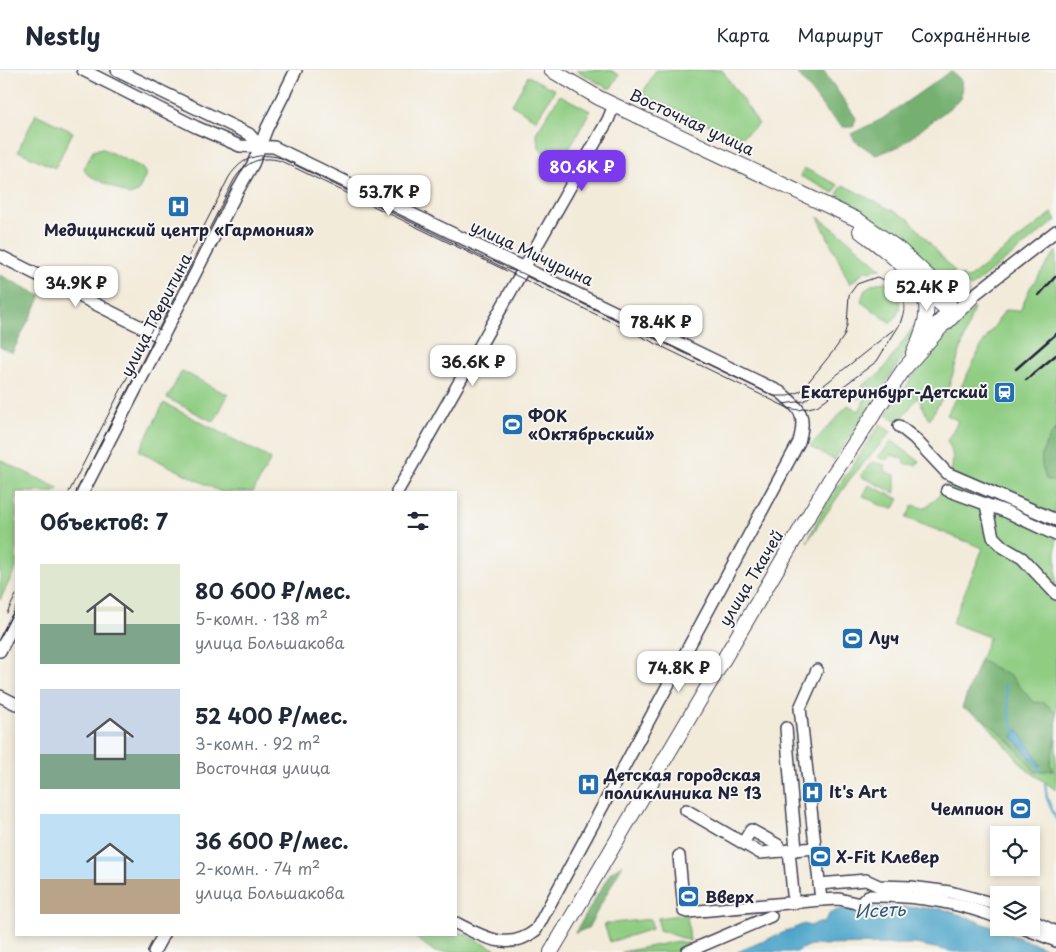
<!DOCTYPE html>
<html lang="ru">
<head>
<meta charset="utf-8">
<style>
  body { margin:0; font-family:"Playpen Sans",sans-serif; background:#f6f6f7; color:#1f2937; height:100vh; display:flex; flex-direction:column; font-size:19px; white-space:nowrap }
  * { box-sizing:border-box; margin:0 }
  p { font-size:16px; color:#747a83 }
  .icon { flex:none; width:28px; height:28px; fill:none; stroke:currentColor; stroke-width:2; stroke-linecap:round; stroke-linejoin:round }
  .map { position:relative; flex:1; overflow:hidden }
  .details { position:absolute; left:15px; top:421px; width:442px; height:445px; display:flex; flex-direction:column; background:#fff; border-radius:0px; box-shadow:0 2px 8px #0003 }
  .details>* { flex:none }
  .controls { position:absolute; left:990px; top:756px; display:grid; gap:10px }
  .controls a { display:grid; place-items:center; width:50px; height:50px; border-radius:0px; background:#fff; box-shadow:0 2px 8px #0003; font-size:25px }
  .price { position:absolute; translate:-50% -42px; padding:0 11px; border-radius:10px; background:#fff; color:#222; font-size:16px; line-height:32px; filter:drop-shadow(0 1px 2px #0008) }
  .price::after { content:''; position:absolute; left:50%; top:30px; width:15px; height:11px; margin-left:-8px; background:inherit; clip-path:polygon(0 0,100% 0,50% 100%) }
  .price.active { background:#7c3aed; color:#fff }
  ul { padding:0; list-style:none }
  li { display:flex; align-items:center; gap:15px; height:125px; padding:0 25px }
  li span { display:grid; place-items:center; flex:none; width:140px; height:100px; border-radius:0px; color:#555 }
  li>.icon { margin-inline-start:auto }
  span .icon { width:60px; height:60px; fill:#fffc; stroke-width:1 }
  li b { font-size:21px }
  h2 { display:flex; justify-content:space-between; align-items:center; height:60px; padding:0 25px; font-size:21px }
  header { display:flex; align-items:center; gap:30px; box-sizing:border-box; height:70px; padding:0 25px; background:#fff; border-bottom:1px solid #e0e1e3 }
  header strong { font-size:24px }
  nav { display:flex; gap:28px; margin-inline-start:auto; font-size:18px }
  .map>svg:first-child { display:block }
  .green { fill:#90cd83; stroke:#59785f }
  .forest { fill:#74b071; stroke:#4b6956 }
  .water { fill:#4da5ca; stroke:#386482 }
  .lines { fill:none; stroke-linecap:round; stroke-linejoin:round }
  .stream { stroke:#4da5ca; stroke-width:2.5 }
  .minor-casing { stroke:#414053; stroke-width:14 }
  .major-casing { stroke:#414053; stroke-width:16 }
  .minor { stroke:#fff; stroke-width:11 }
  .major { stroke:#fff; stroke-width:14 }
  .tram { stroke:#22223b; stroke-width:1 }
  .rail { stroke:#22223b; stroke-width:2.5 }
  .labels { text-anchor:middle; stroke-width:4; stroke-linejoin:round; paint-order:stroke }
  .street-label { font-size:16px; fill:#22223b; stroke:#f6f6f2 }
  .poi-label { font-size:16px; font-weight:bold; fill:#22223b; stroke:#f6f6f2; text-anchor:start }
  .water-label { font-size:18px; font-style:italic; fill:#335674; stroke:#f6f6f2 }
</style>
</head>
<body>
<header>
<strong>Nestly</strong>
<nav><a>Карта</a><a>Маршрут</a><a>Сохранённые</a></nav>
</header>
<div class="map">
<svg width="1056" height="882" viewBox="0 0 1056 882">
  <rect width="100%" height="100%" fill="#f6f6f2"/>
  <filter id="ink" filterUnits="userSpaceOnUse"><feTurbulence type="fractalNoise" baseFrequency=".02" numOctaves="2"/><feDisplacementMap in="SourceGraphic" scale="10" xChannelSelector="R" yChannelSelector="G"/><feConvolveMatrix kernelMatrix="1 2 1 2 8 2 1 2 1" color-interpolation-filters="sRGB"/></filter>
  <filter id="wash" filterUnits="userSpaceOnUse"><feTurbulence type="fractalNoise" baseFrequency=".0096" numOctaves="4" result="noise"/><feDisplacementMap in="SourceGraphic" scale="20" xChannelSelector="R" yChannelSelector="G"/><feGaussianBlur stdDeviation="1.12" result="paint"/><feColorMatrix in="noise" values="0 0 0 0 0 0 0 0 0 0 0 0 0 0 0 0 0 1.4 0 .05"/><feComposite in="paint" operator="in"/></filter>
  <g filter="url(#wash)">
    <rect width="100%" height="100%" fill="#f3ebda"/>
    <g class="green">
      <path d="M576,0h34l9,5 -8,13h-4z"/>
      <path d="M656,0h66l37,54 -20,15 -97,-45z"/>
      <path d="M528,6l27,14 -19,30 -24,-15z"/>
      <path d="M560,25l30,16 -28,51 -22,-12 -4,-17z"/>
      <path d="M36,44l37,18 -18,36 -37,-17z"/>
      <path d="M101,78l40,19 5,7 -8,18 -9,3 -41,-20 -4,-7 9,-17z"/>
      <path d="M804,98l34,17 -4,8 -34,-17z"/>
      <path d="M843,115l66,34 46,53 -9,9 -53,-50 -56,-37z"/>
      <path d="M1052,143l4,7 -85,67 -5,-3h-14l10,-9 5,4z"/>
      <path d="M818,147l28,21 36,31 -17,2 -15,13z"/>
      <path d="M1056,181v539l-30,-21 -46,-53 -18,-8 27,-71 -37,-14 31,-75 -77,-30 7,-13 10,3c22,-11 39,-45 24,-67l11,-20 -11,-6 35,-70 23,-35 15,1 10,-23z"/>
      <path d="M886,212l12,8c3,14 3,22 -7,33l-30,-21c3,-16 10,-19 25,-20z"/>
      <path d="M974,238l-26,81 -19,31 -11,-23 -19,25 -13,-7 39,-56z"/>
      <path d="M922,244l-9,28 -79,118 -24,-14 38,-41 11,6 12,-24 -4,-2 -8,14 -5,-3 10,-12 17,-11z"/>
      <path d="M182,301l46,24 -14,27 -47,-24z"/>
      <path d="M164,333l107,56 -18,33h-32l-82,-41z"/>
      <path d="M880,354l11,8 -41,47 -43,63 15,-31z"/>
      <path d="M892,371l27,20 -2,4 -13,-1 -1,-5 -11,-4 -6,5 -8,-3z"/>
      <path d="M0,390l58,28 -3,4h-39v76l-16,32z"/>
      <path d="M872,392l13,3 1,7 9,3v18l-35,-17z"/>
      <path d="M869,415l30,14 -5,9 -10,-1 -21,-11z"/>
      <path d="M687,844l3,27 -31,-11 -1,-12z"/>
      <path d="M651,849l1,10 -42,13 -6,-18z"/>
      <path d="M456,860l45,22h-66l-23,-17h44z"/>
      <path d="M678,871l10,3 -1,4 -8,4h-57z"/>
    </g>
    <g class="forest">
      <path d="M795,0h28l33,48 -3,9h-10l-16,-15z"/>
      <path d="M951,1l11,10 -1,18 -61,47 -24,9 -21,-14 -4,-7 31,-15z"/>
      <path d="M0,205l41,21 -29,57 -12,-6z"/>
      <path d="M1056,358v55l-10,-4c-9,-25 -4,-29 10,-51z"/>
      <path d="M980,590l32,17 21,25 12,1 11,9v24l-6,28 4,6 -19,2c-21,-28 -40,-49 -73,-64z"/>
      <path d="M623,794l-35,64 -13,5 36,-61z"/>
    </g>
    <g class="water">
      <path d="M1018,659l23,36 -4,1 -24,-29z"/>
      <path d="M904,837l39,2 18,6 95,37h-102l-39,-8 -104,1 -15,7h-59l67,-28 6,2 7,-3h6l8,-11 12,-3z"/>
    </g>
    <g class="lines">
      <g class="stream">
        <path d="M1005,614l5,35 7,17"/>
        <path d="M1037,695l3,6"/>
        <path d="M1045,714l2,14 9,21"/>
      </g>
    </g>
  </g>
  <g filter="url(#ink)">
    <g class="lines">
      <defs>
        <g id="minor">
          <path d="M83,0l113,57 44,19 34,1 506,245c22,18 26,23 19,50l-263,488c-27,22 -51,8 -80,-7"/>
          <path d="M117,0l132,64 10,11"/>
          <path d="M0,186l163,82"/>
          <path d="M921,220l22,18 6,2"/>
          <path d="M965,232l91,-71"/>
          <path d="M922,268l25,-26"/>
          <path d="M899,356l15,12 33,35 109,47"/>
          <path d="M947,420l60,22 49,23"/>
          <path d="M83,422l155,-302 15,-26 14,-36 29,-58"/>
          <path d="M397,422l211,-372 6,-15"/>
          <path d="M986,435l7,32 10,10 19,11 34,36"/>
          <path d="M0,581l16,-31"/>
          <path d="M817,600l-17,38 21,192"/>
          <path d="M0,626l16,8"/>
          <path d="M786,658l10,122"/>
          <path d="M686,740l74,43 55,-5"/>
          <path d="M743,773l8,-13 27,15 2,6"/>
          <path d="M789,780l4,44"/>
          <path d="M679,786l5,55 4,1 133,-12 18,-1 21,5 8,-8c46,-1 88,5 131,22"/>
          <path d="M819,814l47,-4 13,6 32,1 39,5 49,13"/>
          <path d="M1031,850l25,12"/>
          <path d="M1023,858l33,13"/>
          <path d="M154,882l9,-17"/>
          <path d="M687,882l84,-36"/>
        </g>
        <g id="major">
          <path d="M551,0l48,28 259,122 42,30 42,39 6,8 1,6 -8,24 -37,42 -75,112 -278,471"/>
          <path d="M860,161c23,18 57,40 65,70 5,15 -5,39 -12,52"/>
          <path d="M946,253l26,-26"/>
        </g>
      </defs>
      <use href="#minor" class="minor-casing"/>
      <use href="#major" class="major-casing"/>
      <use href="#minor" class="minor"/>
      <use href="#major" class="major"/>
      <g class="tram">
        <path d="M783,334l21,-3 89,-71"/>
        <path d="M69,422l160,-315c13,-20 30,-25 52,-19l223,110 18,5 252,123h14l13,-5 34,-42 9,-13 3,-11 2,-30 8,-11 20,-7 17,7 10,17v10l-4,13 -23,37 -60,45 -18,4 -11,-2 -507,-247c-20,-6 -36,1 -47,19l-158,312"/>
        <path d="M7,543l9,-18"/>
        <path d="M0,568l16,-31"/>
      </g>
      <g class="rail">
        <path d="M1039,225l17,-19"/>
        <path d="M1016,299l40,-35"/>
        <path d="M1026,310l30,-25"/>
      </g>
    </g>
  </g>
  <defs>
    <symbol id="hospital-square" viewBox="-11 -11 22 22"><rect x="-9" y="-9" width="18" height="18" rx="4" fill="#1f6fb2" stroke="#f6f6f2"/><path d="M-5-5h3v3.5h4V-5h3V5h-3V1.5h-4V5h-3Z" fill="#fff"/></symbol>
    <symbol id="station-square" viewBox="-11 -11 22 22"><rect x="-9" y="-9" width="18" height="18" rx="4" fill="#1f6fb2" stroke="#f6f6f2"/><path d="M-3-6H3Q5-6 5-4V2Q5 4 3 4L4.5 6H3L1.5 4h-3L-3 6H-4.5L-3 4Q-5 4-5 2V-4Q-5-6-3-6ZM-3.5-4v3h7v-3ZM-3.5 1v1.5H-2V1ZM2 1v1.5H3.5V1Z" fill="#fff"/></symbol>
    <symbol id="stadium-square" viewBox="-11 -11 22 22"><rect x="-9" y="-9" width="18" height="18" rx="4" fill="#1f6fb2" stroke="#f6f6f2"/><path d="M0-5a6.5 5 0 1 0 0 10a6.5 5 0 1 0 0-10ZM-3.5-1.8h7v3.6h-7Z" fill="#fff"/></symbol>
  </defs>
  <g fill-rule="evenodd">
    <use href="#hospital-square" x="166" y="124" width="25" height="25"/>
    <use href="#station-square" x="992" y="310" width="25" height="25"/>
    <use href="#stadium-square" x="500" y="342" width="25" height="25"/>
    <use href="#stadium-square" x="840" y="556" width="25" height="25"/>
    <use href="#hospital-square" x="576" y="702" width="25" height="25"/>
    <use href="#hospital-square" x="800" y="710" width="25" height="25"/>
    <use href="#stadium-square" x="1008" y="726" width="25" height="25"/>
    <use href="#stadium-square" x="808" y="774" width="25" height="25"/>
    <use href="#stadium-square" x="676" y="814" width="25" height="25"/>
  </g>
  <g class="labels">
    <g class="street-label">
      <text transform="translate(692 52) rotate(25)" y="6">Восточная улица</text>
      <text transform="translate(532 183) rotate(25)" y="6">улица Мичурина</text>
      <text transform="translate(156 245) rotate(-63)" y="6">улица Тверитина</text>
      <text transform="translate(751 508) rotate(-59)" y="6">улица Ткачей</text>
    </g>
    <g class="poi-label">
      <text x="179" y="166" text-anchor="middle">Медицинский центр «Гармония»</text>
      <text x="988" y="328" text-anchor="end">Екатеринбург-Детский</text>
      <text x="528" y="352">ФОК<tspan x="528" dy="18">«Октябрьский»</tspan></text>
      <text x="869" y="574">Луч</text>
      <text x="604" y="711">Детская городская<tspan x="604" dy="18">поликлиника № 13</tspan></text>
      <text x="829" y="728">It's Art</text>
      <text x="1004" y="745" text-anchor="end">Чемпион</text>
      <text x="836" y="793">X-Fit Клевер</text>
      <text x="705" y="833">Вверх</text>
    </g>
    <g class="water-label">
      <text transform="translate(880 841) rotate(-3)" y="6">Исеть</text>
    </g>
  </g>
</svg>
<div class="controls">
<a><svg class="icon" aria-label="locate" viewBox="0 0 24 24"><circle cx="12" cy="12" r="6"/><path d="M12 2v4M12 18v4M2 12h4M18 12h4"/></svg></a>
<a><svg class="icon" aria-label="layers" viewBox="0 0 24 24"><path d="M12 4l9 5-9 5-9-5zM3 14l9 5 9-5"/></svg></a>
</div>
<b class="price active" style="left:582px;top:122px">80.6K ₽</b>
<b class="price" style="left:389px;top:147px">53.7K ₽</b>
<b class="price" style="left:76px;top:238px">34.9K ₽</b>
<b class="price" style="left:927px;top:242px">52.4K ₽</b>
<b class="price" style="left:661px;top:277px">78.4K ₽</b>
<b class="price" style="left:473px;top:317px">36.6K ₽</b>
<b class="price" style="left:679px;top:623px">74.8K ₽</b>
<section class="details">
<h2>Объектов: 7<svg class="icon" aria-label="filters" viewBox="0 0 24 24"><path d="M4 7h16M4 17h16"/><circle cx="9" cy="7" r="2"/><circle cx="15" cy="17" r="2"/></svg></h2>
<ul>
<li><span style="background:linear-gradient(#dfe7d0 60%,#7fa58c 0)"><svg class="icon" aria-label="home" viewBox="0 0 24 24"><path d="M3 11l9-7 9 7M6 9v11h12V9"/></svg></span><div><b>80 600 ₽/мес.</b><p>5-комн. · 138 m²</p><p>улица Большакова</p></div></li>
<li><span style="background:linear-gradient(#c9d6e8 65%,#7fa58c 0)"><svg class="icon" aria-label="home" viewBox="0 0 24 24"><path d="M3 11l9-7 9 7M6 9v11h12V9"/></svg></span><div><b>52 400 ₽/мес.</b><p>3-комн. · 92 m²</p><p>Восточная улица</p></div></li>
<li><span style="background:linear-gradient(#bfe0f5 65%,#b9a48a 0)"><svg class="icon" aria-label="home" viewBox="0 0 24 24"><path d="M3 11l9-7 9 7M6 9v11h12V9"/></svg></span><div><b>36 600 ₽/мес.</b><p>2-комн. · 74 m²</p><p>улица Большакова</p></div></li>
</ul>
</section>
</div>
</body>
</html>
